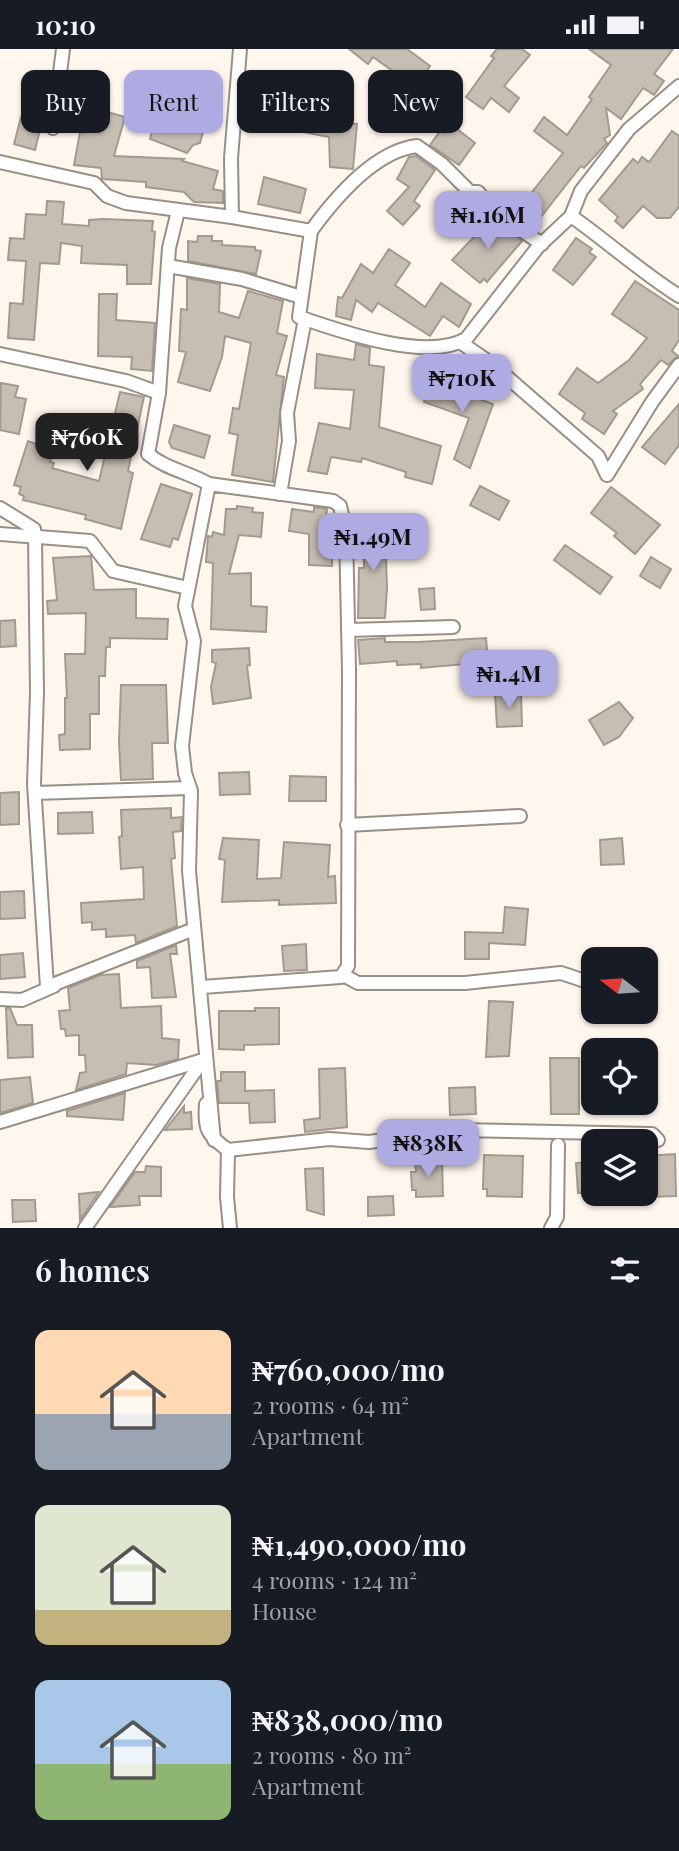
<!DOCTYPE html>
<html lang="en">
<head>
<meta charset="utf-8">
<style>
  body { margin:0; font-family:"Playfair Display",serif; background:#242831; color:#f1f3f6; height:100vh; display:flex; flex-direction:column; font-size:26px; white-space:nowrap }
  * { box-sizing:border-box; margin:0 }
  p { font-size:23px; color:#9ea1a6 }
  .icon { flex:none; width:38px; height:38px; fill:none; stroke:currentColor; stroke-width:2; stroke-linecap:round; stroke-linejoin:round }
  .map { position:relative; height:1179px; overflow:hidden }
  .sheet { display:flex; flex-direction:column; background:#171b24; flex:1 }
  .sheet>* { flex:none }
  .banner { position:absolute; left:21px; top:21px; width:637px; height:63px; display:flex; gap:14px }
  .needle { width:46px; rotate:287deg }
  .buttons { position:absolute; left:581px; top:898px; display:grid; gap:14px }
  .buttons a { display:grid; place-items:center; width:77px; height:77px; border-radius:14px; background:#171b24; box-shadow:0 2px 5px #0004; font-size:35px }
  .price { position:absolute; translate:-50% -60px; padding:0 16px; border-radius:14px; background:#aeabe2; color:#111; font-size:23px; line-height:46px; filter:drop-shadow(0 2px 4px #0008) }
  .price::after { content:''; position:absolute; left:50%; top:42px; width:21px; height:16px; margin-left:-10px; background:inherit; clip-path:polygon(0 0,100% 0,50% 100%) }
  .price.current { background:#222; color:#fff }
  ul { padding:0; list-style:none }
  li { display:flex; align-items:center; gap:21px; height:175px; padding:0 35px }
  li span { display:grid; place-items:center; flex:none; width:196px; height:140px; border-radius:14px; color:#555 }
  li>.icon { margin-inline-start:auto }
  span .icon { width:84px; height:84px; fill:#fffc; stroke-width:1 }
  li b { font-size:30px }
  h2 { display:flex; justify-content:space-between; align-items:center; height:84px; padding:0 35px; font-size:30px }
  .chip { padding:0 24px; border-radius:14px; background:#171b24; box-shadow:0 2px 5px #0004; font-size:24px; line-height:63px }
  .chip.current { background:#aeabe2; color:#111 }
  .status { display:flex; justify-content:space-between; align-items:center; height:49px; padding:0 35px; background:#171b24; direction:ltr }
  .status svg { height:19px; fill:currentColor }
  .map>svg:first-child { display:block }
  .building { fill:#c7beb3; stroke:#a39a8f; stroke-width:2 }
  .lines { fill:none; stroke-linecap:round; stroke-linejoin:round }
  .minor-casing { stroke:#988f85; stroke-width:16 }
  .minor { stroke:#fff; stroke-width:12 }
</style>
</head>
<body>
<div class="status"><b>10:10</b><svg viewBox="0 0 49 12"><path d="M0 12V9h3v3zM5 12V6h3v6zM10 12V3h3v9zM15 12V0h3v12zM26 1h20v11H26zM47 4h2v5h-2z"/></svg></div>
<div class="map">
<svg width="679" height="1179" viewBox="0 0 679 1179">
  <rect width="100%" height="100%" fill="#fff7ee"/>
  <g class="building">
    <path d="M349,0h58l23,17 -15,21 -42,-30 -5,7z"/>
    <path d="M497,0h25l8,6 -26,31 15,12 -10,14 -18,-14 -8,11 -17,-12 28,-39 -3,-2z"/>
    <path d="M589,0h84l-19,25 10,7 -10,14 -11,-7 -22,31 -15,-11 4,27 -6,4 3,4 -23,25 -3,-2 -48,61 -16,-16 46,-58 -29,-22 10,-14 23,18 25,-36 -3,-2 22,-32z"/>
    <path d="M257,50l70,11 -2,11 32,3 -4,45 -23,-2 -1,-30 -83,-16 3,-16 7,1z"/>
    <path d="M90,58l35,10 -11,39 70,3 -2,2 36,10 -5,18 10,2v12l-29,-1 -10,-10 -38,-5v-5l-44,-3 -1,-11 -27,-3 6,-33 3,1z"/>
    <path d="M156,66l38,9 -1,6 10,2 -3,11 -7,2 -6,8 -37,-14z"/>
    <path d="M21,68l21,5 -7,28 -21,-6z"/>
    <path d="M452,76l23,18 -16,22 -29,-20 11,-15 4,3z"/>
    <path d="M672,82l7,5v71l-9,11h-13l-14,-12 -20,22 -8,-7 3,-4 -19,-17 34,-41 5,4 4,-6 7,5z"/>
    <path d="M416,107l19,14 -21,31 6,5 -17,19 -16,-14 22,-24 -12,-8 12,-22z"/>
    <path d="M264,128l42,12 -6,24 -42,-9z"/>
    <path d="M47,152l17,1 -2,22 27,2v-6l14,-1 50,2 -1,10 3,1 -4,52h-24v-19l-46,-2 1,-17 -21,-3 -2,21 -19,-1 -6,77 -26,-2 2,-35 13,1 3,-43 -18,-1 2,-22 14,1 2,-25 20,1z"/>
    <path d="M494,167l28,25 -35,41 -3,-3 -4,4 -28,-23z"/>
    <path d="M198,187h14v5h10v4l33,2v3l6,1 -5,23 -68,-13v-20l9,1z"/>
    <path d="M576,189l16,11 -3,3 7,5 -23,28 -20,-15z"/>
    <path d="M389,200l21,14 -15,22 30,22 16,-24 30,21 -12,23 -16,-11 -13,20 -52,-33 -6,9 -16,-12 -5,20 -15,-4 2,-19 4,1 19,-34 12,9z"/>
    <path d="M187,229l33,6 -1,28 20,6 9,-27 35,10 -6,32 10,3 -11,39 8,2 -1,8 -10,97 -41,-7 6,-40 -9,-2 4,-25 6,1 12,-66 -26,-7 -3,21 -12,34 -32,-9 8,-30 -7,-1 2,-42 6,1z"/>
    <path d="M635,232l44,29v30l-7,11 6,5 -10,9 -7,-5 -21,24 3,5 -30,22 4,3 -13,20 -22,-15 3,-6 -26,-19 18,-26 21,15 31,-23 18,-22 -35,-24z"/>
    <path d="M99,245h18l-1,26 39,3 -3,48 -21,-2 1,-12 -34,-1z"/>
    <path d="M356,295l14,4 -1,17 15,2 -5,60 62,19 -9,38 -27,-7 1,-5 -44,-14 -1,4 -30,-5 -4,17 -19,-3 11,-48 31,6 4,-39 -39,-2 2,-34 37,6z"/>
    <path d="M450,329l25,9 -4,9 22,8 -23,64 -16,-9 15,-41 -45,-16 7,-22 16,5z"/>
    <path d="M1,334l17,3 -3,11 11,2 -7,35 -19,-4z"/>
    <path d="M120,343l24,5 -16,74 5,2 -12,56 -36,-10 1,-4 -63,-15 1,-4 -5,-2 2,-7 -7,-2 14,-44 26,9 -4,12 4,1 -2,5 47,13z"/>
    <path d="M679,355v41l-14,19 -23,-17z"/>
    <path d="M174,376l36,11 -6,22 -32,-10 -3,-6z"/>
    <path d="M161,435l31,10 -14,46 -5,-2 -3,9 -29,-8z"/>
    <path d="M480,437l29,15 -10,19 -29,-15z"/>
    <path d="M611,438l49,38 -25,29 -21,-18 3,-3 -26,-20z"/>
    <path d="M237,457l16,2 -1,4 11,1 -2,24 -22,-2 -10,39 22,-1v33l16,1 -1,25 -55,-3 2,-66 -7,-1 2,-26 4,1 1,-5 11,3 2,-26h11z"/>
    <path d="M314,458l13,2 -1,8h6v49l-23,-1v-31l-20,-3 3,-22 22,3z"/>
    <path d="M361,474l21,2v5l5,1 -3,27h2l1,30 -2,30h-27l1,-50h5v-23h-6z"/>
    <path d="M565,496l47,32 -12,17 -46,-34z"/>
    <path d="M91,507l3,34 42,-1v29l32,1 -1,20 -57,-1v9h-4l-1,29h-6v38h-9v35l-30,1 -1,-15 6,-1v-36h2l-2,-44h20l1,-41 -38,1 -1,-13 10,-1 -4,-42z"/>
    <path d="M651,508l20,12 -11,19 -20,-12z"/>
    <path d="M434,539l1,21 -14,1 -2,-21z"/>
    <path d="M15,571l1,26 -16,1v-26z"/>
    <path d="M385,589v4h33l68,-4 2,24 -67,6v-4l-24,1v-4l-37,3 -2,-24z"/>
    <path d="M249,599l1,17 -3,1 4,32 -38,6 -2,-17 5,-24 -4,-1v-12z"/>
    <path d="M121,636h45l2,58h-16l1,36 -32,1 -2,-38z"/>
    <path d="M521,644l1,33 -25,1 -2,-33z"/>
    <path d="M619,653l14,16 -14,19 -15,8 -15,-25z"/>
    <path d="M249,723l1,22 -30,1 -1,-22z"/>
    <path d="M290,727l36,1v24h-37z"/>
    <path d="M19,743v32l-19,1v-32z"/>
    <path d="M171,759v10l11,-1 -1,14 -8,1 2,26 -4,1 6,67 -41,17 -1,-8 -29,2v-8l-14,1v-8l-10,1 -1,-20 63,-4 -1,-32 -22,2 -2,-32 3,-1 -1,-26z"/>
    <path d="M92,763l1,21 -35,1v-21z"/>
    <path d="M223,789l36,2 -2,39 24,-1 3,-36 46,3 -2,32 7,-1 1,27 -57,2v-5l-57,2 3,-42 -6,-1z"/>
    <path d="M622,789l2,26 -23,1 -1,-25z"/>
    <path d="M24,842l1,27 -25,1v-27z"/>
    <path d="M505,858l23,2 -3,36 -36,-2v16h-24v-27l38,1z"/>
    <path d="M306,895l1,26 -23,1 -2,-25z"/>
    <path d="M176,896l1,9h-7l6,43 -24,1 -2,-31 -13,1v-7z"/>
    <path d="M23,904l2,24 -25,2v-24z"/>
    <path d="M119,925l2,34 40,-2 1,32 17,2 -1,19 -22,6 -29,-2 -1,11 -50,16 4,-17 6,-1 -1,-17h-6v-20l-13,1 -1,-7h-4l-2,-18 11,-1 -2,-22 32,-13z"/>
    <path d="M489,952l24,1 -4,54 -23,1z"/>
    <path d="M6,959h4l7,17h15l1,32 -25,1z"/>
    <path d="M255,959h24v36l-35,1v5l-25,-1v-38h36z"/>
    <path d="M550,1009h29v56h-28z"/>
    <path d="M345,1019l2,59 -42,5 -1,-12 16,-2 -1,-49z"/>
    <path d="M221,1023h24v19l29,-1 1,32 -25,1 -1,-20h-30l-2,-22h4z"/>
    <path d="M30,1028l3,26 -33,10v-33z"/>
    <path d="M475,1038l1,27 -26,1 -1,-27z"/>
    <path d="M125,1044l-2,27 -56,-4v-5z"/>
    <path d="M184,1057v7l7,-1 1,17 -27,1z"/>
    <path d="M675,1105l1,42 -27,1 -2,-41z"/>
    <path d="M484,1106l39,1 -1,41 -35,-1v-7h-4z"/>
    <path d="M442,1111l1,36 -27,1v-7h-4l-1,-18h5l-1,-11z"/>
    <path d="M593,1113v30l-15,1 -2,-30z"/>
    <path d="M146,1117l15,1v29h-22l1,9 -30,2 25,-35h10z"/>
    <path d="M323,1119l1,47 -17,-5 -2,-41z"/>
    <path d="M99,1143l-19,28 -1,-26z"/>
    <path d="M393,1147l1,19 -26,1v-19z"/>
    <path d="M12,1151h23l1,21 -23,1z"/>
  </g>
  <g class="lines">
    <defs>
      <g id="minor">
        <path d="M240,0l-9,109 1,59 79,14c24,-33 64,-80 106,-85l25,18 28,28h8l6,7 20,9 14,20 24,16"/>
        <path d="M53,79l10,-79"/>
        <path d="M0,113l94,21 13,13 19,7 106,14"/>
        <path d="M571,167c37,26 70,56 108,80"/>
        <path d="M311,182l-12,86c41,14 127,45 167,22l72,-92 33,-31 10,-25 48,-62 50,-43"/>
        <path d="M168,217l74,13 59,18"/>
        <path d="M460,293l32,22 106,92 9,19 45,-73 27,-37"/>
        <path d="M0,305l126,27 33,12 -11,61c18,15 40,18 61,30"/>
        <path d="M159,344l10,-145 9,-37"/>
        <path d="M280,445l9,-53 -2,-28 18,-94"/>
        <path d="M0,459l34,21 1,7 2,156 -3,92 13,203 147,-58"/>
        <path d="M0,485l90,7 23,30 75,17"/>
        <path d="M348,581l105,-3"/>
        <path d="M35,744l155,-5"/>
        <path d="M347,776l173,-9"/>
        <path d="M345,927l13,7h107l96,-10 24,8"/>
        <path d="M202,938l139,-10 7,-11 1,-296 -3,-138 -6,-26 -7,-5 -124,-17 -24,122 9,35 -12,105 3,27 6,18 -2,80 25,269"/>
        <path d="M0,950l22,1 32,-14"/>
        <path d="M206,1055c-2,25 1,31 22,46l-1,47 3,31"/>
        <path d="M0,1073l203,-62 -118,168"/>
        <path d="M228,1101l101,-11 40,3 90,-12 193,4 6,6"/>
        <path d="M551,1179l6,-11 1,-72"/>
      </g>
    </defs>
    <use href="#minor" class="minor-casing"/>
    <use href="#minor" class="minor"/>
  </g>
</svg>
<div class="buttons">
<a><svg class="needle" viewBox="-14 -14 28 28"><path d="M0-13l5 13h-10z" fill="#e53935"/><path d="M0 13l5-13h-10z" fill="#9ea1a6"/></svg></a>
<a><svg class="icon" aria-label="locate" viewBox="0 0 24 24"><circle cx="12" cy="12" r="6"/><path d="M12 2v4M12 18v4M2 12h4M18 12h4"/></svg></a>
<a><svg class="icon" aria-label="layers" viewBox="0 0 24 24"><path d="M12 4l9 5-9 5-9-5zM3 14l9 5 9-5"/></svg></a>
</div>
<b class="price" style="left:488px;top:202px">₦1.16M</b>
<b class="price" style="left:462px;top:365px">₦710K</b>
<b class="price current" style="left:87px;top:424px">₦760K</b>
<b class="price" style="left:373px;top:524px">₦1.49M</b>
<b class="price" style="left:509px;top:661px">₦1.4M</b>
<b class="price" style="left:428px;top:1130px">₦838K</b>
<div class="banner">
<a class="chip">Buy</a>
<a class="chip current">Rent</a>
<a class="chip">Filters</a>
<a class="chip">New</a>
</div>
</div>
<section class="sheet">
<h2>6 homes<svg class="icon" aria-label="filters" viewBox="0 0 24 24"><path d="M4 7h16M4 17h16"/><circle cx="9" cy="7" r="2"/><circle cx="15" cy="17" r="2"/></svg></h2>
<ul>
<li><span style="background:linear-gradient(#ffd9b3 60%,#9aa5b1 0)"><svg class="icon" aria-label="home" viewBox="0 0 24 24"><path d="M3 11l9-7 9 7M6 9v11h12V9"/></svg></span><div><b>₦760,000/mo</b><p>2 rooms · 64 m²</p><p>Apartment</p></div></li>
<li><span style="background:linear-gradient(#dfe7d0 75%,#c2b280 0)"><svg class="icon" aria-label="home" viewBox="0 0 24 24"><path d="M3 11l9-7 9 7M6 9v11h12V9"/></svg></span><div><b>₦1,490,000/mo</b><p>4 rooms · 124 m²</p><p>House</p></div></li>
<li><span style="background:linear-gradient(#a9c7e8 60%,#8fb573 0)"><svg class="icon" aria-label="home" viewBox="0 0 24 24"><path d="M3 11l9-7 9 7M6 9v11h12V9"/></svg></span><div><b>₦838,000/mo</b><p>2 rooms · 80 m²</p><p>Apartment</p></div></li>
</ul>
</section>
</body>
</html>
